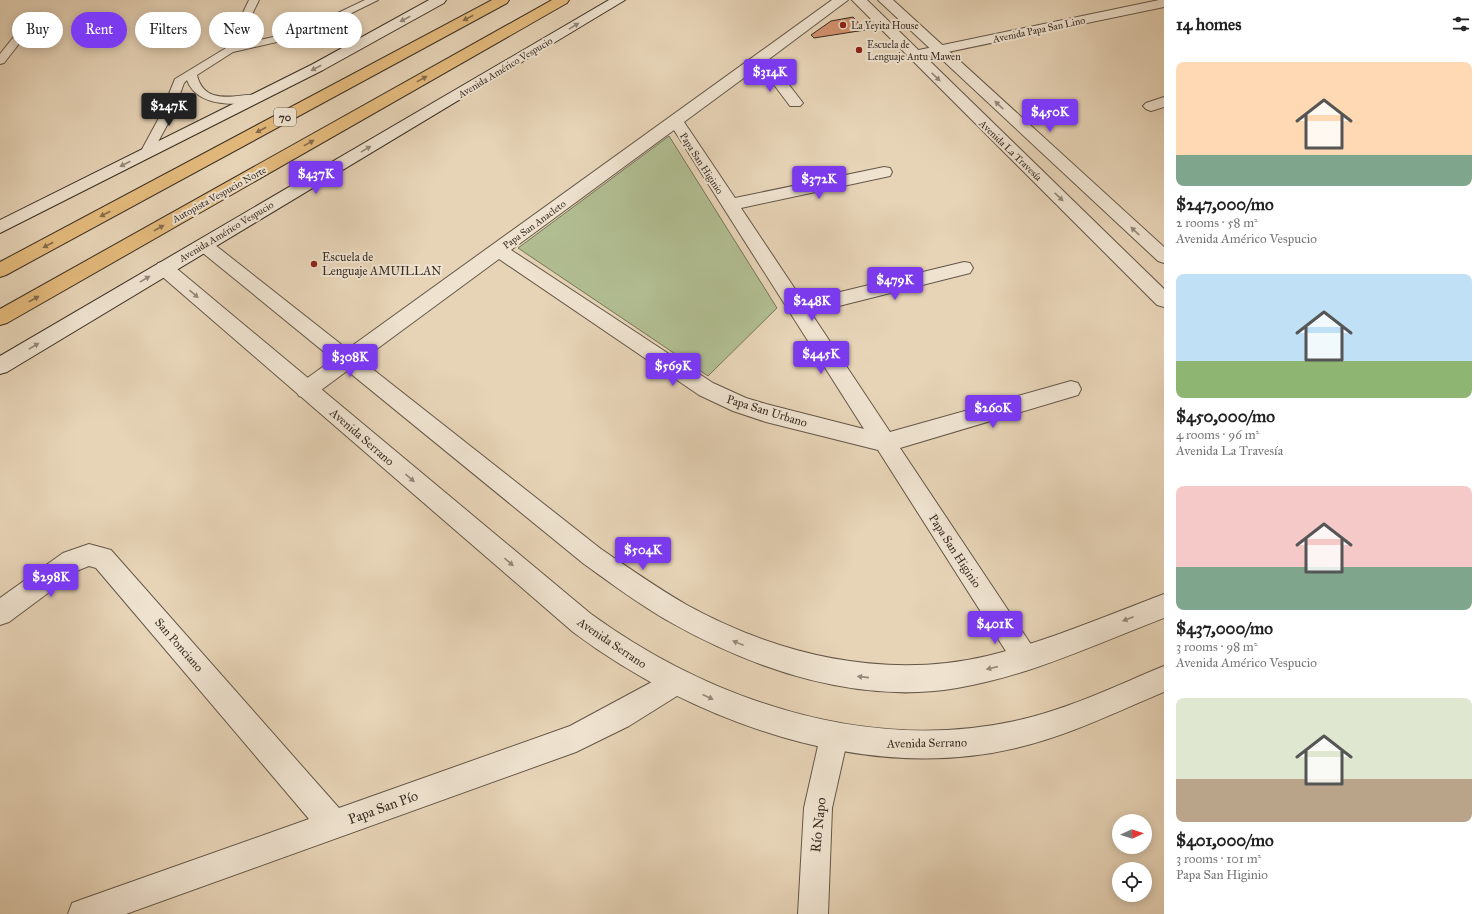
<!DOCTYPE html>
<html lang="en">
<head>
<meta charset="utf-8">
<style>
  body { margin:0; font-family:"IM FELL Great Primer",serif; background:#f2f2f2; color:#222; height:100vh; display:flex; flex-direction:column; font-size:15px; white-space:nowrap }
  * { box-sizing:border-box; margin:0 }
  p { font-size:13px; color:#767676 }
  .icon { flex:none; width:22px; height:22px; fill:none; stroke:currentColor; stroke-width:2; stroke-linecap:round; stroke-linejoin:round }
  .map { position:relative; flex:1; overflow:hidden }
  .sheet { display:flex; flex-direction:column; background:#fff; width:320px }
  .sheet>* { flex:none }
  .banner { position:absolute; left:12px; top:12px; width:380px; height:36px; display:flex; gap:8px }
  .needle { width:26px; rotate:86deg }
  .tools { position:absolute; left:1112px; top:814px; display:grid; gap:8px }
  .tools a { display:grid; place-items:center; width:40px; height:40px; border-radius:50%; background:#fff; box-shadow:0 2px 10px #0003; font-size:20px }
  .price { position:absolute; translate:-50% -34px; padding:0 9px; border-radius:4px; background:#7c3aed; color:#fff; font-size:13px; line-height:26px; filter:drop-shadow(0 1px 2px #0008) }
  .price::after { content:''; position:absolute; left:50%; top:24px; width:12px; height:9px; margin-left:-6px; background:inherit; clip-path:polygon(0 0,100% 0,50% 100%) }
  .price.current { background:#222; color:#fff }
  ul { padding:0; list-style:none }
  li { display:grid; align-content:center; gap:8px; height:212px; padding:0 12px }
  li span { display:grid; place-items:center; height:124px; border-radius:8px; color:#555 }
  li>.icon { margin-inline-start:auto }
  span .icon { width:72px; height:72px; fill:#fffc; stroke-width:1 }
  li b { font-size:17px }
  h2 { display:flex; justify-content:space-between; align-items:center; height:48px; padding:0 12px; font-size:17px }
  .pill { padding:0 14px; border-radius:18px; background:#fff; box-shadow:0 2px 10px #0003; font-size:14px; line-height:36px }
  .pill.current { background:#7c3aed; color:#fff }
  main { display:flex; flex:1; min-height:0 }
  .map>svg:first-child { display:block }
  .green { fill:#b1be92; stroke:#75765a }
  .building { fill:#d1926e; stroke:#392d23 }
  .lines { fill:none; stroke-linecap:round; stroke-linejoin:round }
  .service-casing { stroke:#645748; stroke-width:2 }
  .minor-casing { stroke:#645748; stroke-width:2 }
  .tertiary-casing { stroke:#645748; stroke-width:2 }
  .secondary-casing { stroke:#392d23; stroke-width:2 }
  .motorway-casing { stroke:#392d23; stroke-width:2 }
  .service { fill:#efe3d0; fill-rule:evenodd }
  .minor { fill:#efe3d0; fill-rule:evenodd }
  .tertiary { fill:#efe3d0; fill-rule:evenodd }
  .secondary { fill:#efe3d0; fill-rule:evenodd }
  .motorway { fill:#e4ba7c; fill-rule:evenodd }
  .oneway { fill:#866c4b }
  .oneway2 { fill:#94887a }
  .poi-dot { fill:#8f2418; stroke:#efe3d0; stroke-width:1.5 }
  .labels { text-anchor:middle; stroke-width:4; stroke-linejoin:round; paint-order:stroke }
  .far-poi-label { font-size:10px; fill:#392d23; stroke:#efe3d0; text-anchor:start }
  .far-street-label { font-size:10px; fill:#392d23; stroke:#efe3d0 }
  .shield { fill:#efe3d0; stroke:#706457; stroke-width:1 }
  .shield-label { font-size:11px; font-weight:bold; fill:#392d23 }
  .poi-label { font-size:12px; fill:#392d23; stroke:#efe3d0; text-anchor:start }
  .street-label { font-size:12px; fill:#392d23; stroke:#efe3d0 }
  .near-street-label { font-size:14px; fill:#392d23; stroke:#efe3d0 }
</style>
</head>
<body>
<main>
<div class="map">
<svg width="1164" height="914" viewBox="0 0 1164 914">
  <rect width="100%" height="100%" fill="#e7d4b7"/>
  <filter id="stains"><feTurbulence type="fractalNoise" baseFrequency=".005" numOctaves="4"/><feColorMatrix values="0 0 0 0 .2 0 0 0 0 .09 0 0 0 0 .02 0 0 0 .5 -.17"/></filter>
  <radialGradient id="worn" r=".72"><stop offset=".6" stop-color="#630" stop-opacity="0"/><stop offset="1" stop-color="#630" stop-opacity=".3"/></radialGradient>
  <path class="green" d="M669,136l108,172 -69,68 -190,-128z"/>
  <path class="building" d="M853,17l12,13 -51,8 -3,-3 20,-14z"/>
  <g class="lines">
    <defs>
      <g id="service">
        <path d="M249,0h10l-22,45 63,-14 65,-31h13l-71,35 -74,17 -36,23c9,39 56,11 66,23l-1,2c-23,6 -65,8 -75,-20l-3,3 -12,33 -20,37 -2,3h-8l-2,-3 20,-37 15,-37 51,-31z"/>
        <path d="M20,33l5,3 -21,27 -4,1v-10l16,-20z"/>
      </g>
      <g id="minor">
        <path d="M832,0h16l-79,59 34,44 -3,3h-10l-30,-40 -76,56 51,76 149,-31 6,1 2,4 -2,4 -149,32 62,93 161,-39 6,1 3,5 -3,5 -159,40 79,119 181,-51 7,2 3,6 -3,6 -178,53 134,201 4,9 -4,9 -9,4 -9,-4 -138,-217 -112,-28 -33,-11 -34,-16 -200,-136 -186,137 -7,2 -7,-2 -3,-6 3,-6zM674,130l190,299 -98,-25 -20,-6 -33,-15 -202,-133z"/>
        <path d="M1159,0h5v7l-250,52 -5,-1 -2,-3 2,-3 5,-1z"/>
        <path d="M1164,97v10l-13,4 -5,-2 -3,-3 3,-3z"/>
        <path d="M89,544l22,6 228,258 231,-82 106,-57 9,4 4,9 -4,9 -56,35 -53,26 -450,162h-58l4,-11 11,-4 226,-80 -213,-251 -7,-2 -10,4 -70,52 -9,3v-27l63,-45z"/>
        <path d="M834,723l10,4 4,10 -16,71 -4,106h-30l6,-106 16,-71 4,-10z"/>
      </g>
      <g id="tertiary">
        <path d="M852,0h15l297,289v18l-7,-2z"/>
        <path d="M878,0h15l271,247v16l-6,-2z"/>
        <path d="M204,239l6,2 391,308c28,19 56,39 86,56 91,50 198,75 300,51 61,-15 119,-40 177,-62v24c-68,26 -135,58 -207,70 -98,17 -202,-18 -287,-66 -30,-17 -58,-38 -86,-58l-386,-315 -3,-4 3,-4z"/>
        <path d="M164,262l6,1 421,351c120,87 276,139 424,107 52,-11 100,-35 149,-55v26c-48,20 -96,44 -148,56 -151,36 -323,-26 -443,-116l-415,-359 -3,-5 3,-5z"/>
      </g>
      <g id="secondary">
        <path d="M429,0h17l-2,3 -121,67 -323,163v-13l313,-156z"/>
        <path d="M609,0h16l-618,372 -7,2v-18z"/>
      </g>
      <g id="motorway">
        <path d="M492,0h17l-2,3 -501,272 -6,2v-15z"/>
        <path d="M552,0h17l-2,3 -560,320 -7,2v-16z"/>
      </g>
    </defs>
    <use href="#service" class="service-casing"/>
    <use href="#minor" class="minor-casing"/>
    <use href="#tertiary" class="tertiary-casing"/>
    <use href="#secondary" class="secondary-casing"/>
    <use href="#motorway" class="motorway-casing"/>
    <use href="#service" class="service"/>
    <use href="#minor" class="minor"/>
    <use href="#tertiary" class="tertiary"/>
    <use href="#secondary" class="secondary"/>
    <use href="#motorway" class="motorway"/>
  </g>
  <defs><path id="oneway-solid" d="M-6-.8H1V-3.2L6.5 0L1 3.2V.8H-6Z"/></defs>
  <g class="oneway">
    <use href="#oneway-solid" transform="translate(468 18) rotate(152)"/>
    <use href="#oneway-solid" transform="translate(422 79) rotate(-29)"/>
    <use href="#oneway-solid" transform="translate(261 130) rotate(152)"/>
    <use href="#oneway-solid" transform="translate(309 143) rotate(-29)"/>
    <use href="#oneway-solid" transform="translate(105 214) rotate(152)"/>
    <use href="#oneway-solid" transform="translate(159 228) rotate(-29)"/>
    <use href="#oneway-solid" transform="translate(48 245) rotate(152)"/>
    <use href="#oneway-solid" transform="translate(34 299) rotate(-29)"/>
  </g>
  <g class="oneway2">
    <use href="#oneway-solid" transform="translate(405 19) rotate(152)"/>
    <use href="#oneway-solid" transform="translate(574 26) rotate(-31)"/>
    <use href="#oneway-solid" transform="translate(316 68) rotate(152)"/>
    <use href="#oneway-solid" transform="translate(936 77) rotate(44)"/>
    <use href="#oneway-solid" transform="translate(999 105) rotate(-137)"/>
    <use href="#oneway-solid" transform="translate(366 149) rotate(-31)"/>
    <use href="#oneway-solid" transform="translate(125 164) rotate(153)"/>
    <use href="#oneway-solid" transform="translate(1059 197) rotate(44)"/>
    <use href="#oneway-solid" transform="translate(1135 231) rotate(-137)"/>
    <use href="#oneway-solid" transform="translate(145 279) rotate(-31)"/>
    <use href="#oneway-solid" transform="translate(194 294) rotate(41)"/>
    <use href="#oneway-solid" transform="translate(34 346) rotate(-31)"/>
    <use href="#oneway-solid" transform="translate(410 478) rotate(41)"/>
    <use href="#oneway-solid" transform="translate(509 562) rotate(40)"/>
    <use href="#oneway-solid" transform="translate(1128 619) rotate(159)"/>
    <use href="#oneway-solid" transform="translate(738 643) rotate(-158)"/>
    <use href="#oneway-solid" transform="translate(992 668) rotate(167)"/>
    <use href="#oneway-solid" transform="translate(863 677) rotate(-174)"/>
    <use href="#oneway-solid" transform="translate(708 697) rotate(25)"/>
  </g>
  <g class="poi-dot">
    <circle cx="843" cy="25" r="4"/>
    <circle cx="859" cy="50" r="4"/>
    <circle cx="314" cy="264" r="4"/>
  </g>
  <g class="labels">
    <g class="far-poi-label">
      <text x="851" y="29">La Yeyita House</text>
      <text x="867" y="48">Escuela de<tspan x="867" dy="12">Lenguaje Antu Mawen</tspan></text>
    </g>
    <g class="far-street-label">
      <text transform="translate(1039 29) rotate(-12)" y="4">Avenida Papa San Lino</text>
      <text transform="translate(505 67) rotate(-31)" y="4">Avenida Américo Vespucio</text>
      <text transform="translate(1011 150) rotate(44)" y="4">Avenida La Travesía</text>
      <text transform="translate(702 163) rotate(57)" y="4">Papa San Higinio</text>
      <text transform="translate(219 194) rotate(-29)" y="4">Autopista Vespucio Norte</text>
      <text transform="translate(534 224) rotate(-36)" y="4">Papa San Anacleto</text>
      <text transform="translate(226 231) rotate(-31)" y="4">Avenida Américo Vespucio</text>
    </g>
    <rect class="shield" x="274" y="108" width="22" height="18" rx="3"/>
    <g class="shield-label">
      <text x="285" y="121">70</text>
    </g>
    <g class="poi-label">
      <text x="322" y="261">Escuela de<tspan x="322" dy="14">Lenguaje AMUILLAN</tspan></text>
    </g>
    <g class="street-label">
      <text transform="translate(767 411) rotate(17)" y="4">Papa San Urbano</text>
      <text transform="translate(362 437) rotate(41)" y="4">Avenida Serrano</text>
      <text transform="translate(955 551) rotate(57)" y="4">Papa San Higinio</text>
      <text transform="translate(612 643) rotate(34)" y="4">Avenida Serrano</text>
      <text transform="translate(179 645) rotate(49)" y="4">San Ponciano</text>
      <text transform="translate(927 743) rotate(-1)" y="4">Avenida Serrano</text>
    </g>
    <g class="near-street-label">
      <text transform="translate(383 807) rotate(-20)" y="5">Papa San Pío</text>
      <text transform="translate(818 825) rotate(-84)" y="5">Río Napo</text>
    </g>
  </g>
  <rect width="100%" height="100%" filter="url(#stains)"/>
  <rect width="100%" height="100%" fill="url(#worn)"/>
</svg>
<div class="tools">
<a><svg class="needle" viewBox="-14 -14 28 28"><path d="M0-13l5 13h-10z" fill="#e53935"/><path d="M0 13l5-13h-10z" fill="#767676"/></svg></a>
<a><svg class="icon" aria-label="locate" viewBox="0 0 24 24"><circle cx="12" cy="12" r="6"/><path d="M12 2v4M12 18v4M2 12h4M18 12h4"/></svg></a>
</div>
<b class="price" style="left:770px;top:93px">$314K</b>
<b class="price current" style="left:169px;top:127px">$247K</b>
<b class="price" style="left:1050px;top:133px">$450K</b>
<b class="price" style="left:316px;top:195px">$437K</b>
<b class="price" style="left:819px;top:200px">$372K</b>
<b class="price" style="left:895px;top:301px">$479K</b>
<b class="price" style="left:812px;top:322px">$248K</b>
<b class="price" style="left:821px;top:375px">$445K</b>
<b class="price" style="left:350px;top:378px">$308K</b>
<b class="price" style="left:673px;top:387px">$569K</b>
<b class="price" style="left:993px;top:429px">$260K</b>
<b class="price" style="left:643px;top:571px">$504K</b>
<b class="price" style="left:51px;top:598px">$298K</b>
<b class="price" style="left:995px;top:645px">$401K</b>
<div class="banner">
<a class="pill">Buy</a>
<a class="pill current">Rent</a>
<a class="pill">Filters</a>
<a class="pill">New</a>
<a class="pill">Apartment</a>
</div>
</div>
<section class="sheet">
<h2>14 homes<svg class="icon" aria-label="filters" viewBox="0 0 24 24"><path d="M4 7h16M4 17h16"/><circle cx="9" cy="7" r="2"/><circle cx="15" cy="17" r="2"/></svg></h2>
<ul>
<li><span style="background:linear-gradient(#ffd9b3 75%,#7fa58c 0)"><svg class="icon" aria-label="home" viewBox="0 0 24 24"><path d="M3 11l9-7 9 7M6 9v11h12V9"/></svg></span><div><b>$247,000/mo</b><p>2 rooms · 58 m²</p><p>Avenida Américo Vespucio</p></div></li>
<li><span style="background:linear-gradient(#bfe0f5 70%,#8fb573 0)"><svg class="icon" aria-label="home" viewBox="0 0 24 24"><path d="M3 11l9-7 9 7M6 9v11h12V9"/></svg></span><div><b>$450,000/mo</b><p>4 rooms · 96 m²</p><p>Avenida La Travesía</p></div></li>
<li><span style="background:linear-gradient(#f6c9c9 65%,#7fa58c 0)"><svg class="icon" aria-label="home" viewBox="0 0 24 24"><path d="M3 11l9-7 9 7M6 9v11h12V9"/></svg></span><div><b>$437,000/mo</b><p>3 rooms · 98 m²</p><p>Avenida Américo Vespucio</p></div></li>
<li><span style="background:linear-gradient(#dfe7d0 65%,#b9a48a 0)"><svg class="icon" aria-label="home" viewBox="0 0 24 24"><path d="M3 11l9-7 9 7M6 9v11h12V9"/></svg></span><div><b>$401,000/mo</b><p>3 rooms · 101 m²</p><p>Papa San Higinio</p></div></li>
</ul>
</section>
</main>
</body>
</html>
